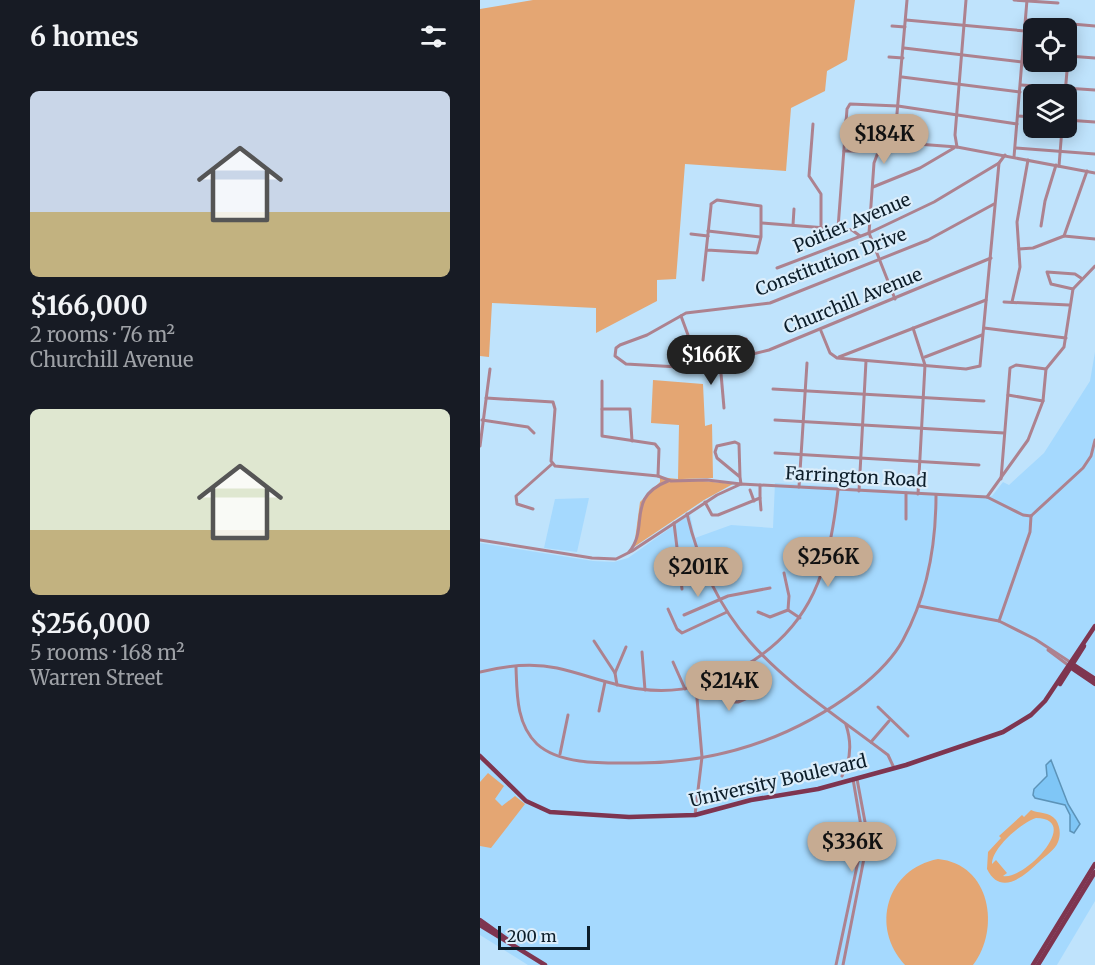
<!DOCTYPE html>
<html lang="en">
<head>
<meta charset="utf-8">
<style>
  body { margin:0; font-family:Merriweather,serif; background:#20242c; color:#f1f3f6; height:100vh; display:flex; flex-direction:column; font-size:22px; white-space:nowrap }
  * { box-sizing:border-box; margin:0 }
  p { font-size:20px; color:#9ea1a6 }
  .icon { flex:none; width:33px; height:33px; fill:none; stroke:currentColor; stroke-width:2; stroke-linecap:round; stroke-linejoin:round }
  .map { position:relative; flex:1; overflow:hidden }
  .sheet { display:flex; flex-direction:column; background:#171b24; width:480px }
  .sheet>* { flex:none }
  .tools { position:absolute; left:543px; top:18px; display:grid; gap:12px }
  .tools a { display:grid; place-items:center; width:54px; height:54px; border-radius:9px; background:#171b24; box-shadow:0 3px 15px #0003; font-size:30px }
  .scale { position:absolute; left:18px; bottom:15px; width:92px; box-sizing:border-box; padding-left:6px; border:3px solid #0c1d29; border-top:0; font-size:16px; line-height:21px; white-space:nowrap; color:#0c1d29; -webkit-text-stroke:4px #dbedfa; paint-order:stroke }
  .price { position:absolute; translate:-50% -51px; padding:0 14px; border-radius:21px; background:#c6ab92; color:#111; font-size:20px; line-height:39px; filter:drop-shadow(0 2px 3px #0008) }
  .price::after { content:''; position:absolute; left:50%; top:36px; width:18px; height:14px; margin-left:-9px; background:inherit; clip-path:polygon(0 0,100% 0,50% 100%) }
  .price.on { background:#222; color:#fff }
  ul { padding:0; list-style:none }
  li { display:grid; align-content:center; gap:12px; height:318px; padding:0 30px }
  li span { display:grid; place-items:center; height:186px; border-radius:9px; color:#555 }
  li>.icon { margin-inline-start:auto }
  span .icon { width:108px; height:108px; fill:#fffc; stroke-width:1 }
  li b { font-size:26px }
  h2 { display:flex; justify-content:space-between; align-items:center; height:72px; padding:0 30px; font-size:26px }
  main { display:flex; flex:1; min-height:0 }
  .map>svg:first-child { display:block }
  .built { fill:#a5d9fe }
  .green { fill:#e4a673; fill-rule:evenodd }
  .water { fill:#7fc6f6; stroke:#5c93b8; stroke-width:1.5 }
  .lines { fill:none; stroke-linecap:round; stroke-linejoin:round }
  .minor { stroke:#ad828f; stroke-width:3 }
  .major { stroke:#7e3550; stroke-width:4.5 }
  .labels { text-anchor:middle; stroke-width:4.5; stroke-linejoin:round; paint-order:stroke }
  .street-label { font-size:18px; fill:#0c1d29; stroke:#dbedfa }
</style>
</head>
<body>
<main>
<section class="sheet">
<h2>6 homes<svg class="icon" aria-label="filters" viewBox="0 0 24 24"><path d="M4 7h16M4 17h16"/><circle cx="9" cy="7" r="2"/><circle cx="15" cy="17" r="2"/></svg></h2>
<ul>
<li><span style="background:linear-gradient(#c9d6e8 65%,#c2b280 0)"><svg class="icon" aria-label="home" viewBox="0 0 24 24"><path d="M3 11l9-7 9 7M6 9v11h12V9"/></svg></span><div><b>$166,000</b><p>2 rooms · 76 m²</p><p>Churchill Avenue</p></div></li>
<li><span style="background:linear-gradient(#dfe7d0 65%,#c2b280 0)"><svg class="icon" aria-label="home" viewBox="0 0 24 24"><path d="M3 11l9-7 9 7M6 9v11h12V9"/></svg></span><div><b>$256,000</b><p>5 rooms · 168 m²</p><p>Warren Street</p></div></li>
</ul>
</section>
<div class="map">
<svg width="615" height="965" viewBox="0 0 615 965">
  <rect width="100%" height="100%" fill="#bfe3fc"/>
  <g class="built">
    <path d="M615,352v549l-38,64h-529l-48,-30v-392l113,18 21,1 14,-4 62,-44 5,24 36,-13 42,3 2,-45 217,13 11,-14 6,3 35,-32 46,-72z"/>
    <path d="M109,498l-12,54 -33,-4 11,-49z"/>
  </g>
  <g class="green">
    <path d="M53,0h322l-8,60 -20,11 -2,20 -34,17 -5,63 -101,-7 -9,115 -19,1v21l-61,32v-25l-104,-5 -3,54 -9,-1v-347z"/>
    <path d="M173,380l50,4 2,42 7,-2 1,54 -31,1 51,5 -29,16 -70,47 6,-45 20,-20v-5l18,2 1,-54 -28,-2z"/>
    <path d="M8,773l16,13 -9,13 7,7 13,-10 10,8 -34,44 -11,-2v-64z"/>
    <path d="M551,810c8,4 18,1 25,10 4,6 5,15 2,22 -3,8 -13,14 -19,20 -15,14 -38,35 -52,7l1,-17 13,-14 -2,-2 23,-21 2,2zM556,818c47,1 -12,63 -33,58l4,-3 -11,-13 -4,4c0,-16 29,-41 44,-46z"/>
    <path d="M458,859c52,5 63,69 35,106h-68c-35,-37 -19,-96 33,-106z"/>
  </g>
  <path class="water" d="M571,760l17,44 12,20 -6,9 -4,-2v-16l-5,-10 -30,-7 -2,-3 1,-6 13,-13 -1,-11z"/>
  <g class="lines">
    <g class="minor">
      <path d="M534,0l44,3"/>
      <path d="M426,20l119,11"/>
      <path d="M546,20l69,6"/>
      <path d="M412,26l13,1"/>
      <path d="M424,48l118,14"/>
      <path d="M543,52l11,1"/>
      <path d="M588,56l27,2"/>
      <path d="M409,57l14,1"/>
      <path d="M422,77l118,15"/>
      <path d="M541,85l74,5"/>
      <path d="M585,94l6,-69"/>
      <path d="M538,116l16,1"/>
      <path d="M366,120l14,1"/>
      <path d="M586,120l29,2"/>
      <path d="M333,124l-4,52 12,18v33"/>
      <path d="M415,136l12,-136"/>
      <path d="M477,147l-2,-12 11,-135"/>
      <path d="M536,148l79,6"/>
      <path d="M364,151h14"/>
      <path d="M534,157l13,-157"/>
      <path d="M579,166l3,-38"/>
      <path d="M393,187l47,-19 34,-20"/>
      <path d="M282,223l90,7 8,6"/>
      <path d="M313,225l1,-16"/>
      <path d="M561,226l4,-25 11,-36"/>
      <path d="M358,228l9,-119 3,-5 48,2 119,18"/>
      <path d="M228,231l52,6"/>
      <path d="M211,234l17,2"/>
      <path d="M584,236l31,3"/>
      <path d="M539,249l14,-1 31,-12 23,-65"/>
      <path d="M511,258l-222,92 -73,18 -70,-4 -11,-8 1,-8 4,-3 27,-10 39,-22 84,-10 158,-63 66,-36"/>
      <path d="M297,268l92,-35 65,-31 65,-39"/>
      <path d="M223,280l8,-74v-2l6,-4 44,6v31l-4,16 -50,-3"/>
      <path d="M593,289l-22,-5 -4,-12 28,2 6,4"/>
      <path d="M415,299l-26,-66 5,-70 3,-8 22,-9 18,-2 40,3 138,26"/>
      <path d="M524,302l65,3"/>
      <path d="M532,302l8,-35 -3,-45 11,-62"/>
      <path d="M201,316l7,19"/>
      <path d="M433,328l12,37 -7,129"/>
      <path d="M504,328l82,10"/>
      <path d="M341,331l9,22 7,5 129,11 14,-3 19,-203 6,-8"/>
      <path d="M359,357l147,-57"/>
      <path d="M445,357l57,-22"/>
      <path d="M249,359l-3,-15 4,-7 16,2 8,14"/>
      <path d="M240,362l4,46"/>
      <path d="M122,381v55l53,8 4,5 -1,27"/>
      <path d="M293,389l211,12"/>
      <path d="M528,395l35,6"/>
      <path d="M6,398l67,4 2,7 -4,52 4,5 103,10 13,5 36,-1 34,4 -1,-7 -23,-19 -2,-6 2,-6 18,-4 4,2 1,33"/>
      <path d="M122,409h28l2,32"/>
      <path d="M2,420l46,7 6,6"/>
      <path d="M295,420l229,13"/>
      <path d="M0,446l10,-77"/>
      <path d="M295,453l204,12"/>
      <path d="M521,479l9,-111 6,-3 30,4"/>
      <path d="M319,487l8,-124"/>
      <path d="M270,490l4,11"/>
      <path d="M379,491l7,-130"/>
      <path d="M507,497l41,-57 15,-39 3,-32 18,-22 9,-58 22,-23"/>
      <path d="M280,498l1,12"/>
      <path d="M225,502l7,13h6l42,-17v-13"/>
      <path d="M53,509l-16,-5 -1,-8 36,-32"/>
      <path d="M207,514c30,128 103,167 201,241l6,13"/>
      <path d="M551,516l52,-48 8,-12 4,-16"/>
      <path d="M426,519v-26"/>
      <path d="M194,523l8,66"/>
      <path d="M0,540l112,18 24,1 16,-8 85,-56 24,-11 246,13 36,18 8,1"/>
      <path d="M149,552c21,-25 -4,-54 39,-71"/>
      <path d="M439,606l80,15 36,18 35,23"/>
      <path d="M188,609l9,20 5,4 45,-21"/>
      <path d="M308,610l12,8"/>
      <path d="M278,612l12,5 18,-7 1,-14 -5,-23"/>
      <path d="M204,615l44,-19 42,-8"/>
      <path d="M519,621l31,-89 1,-16"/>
      <path d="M114,641l21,32 2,12"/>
      <path d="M568,650l20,15"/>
      <path d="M162,652l3,38"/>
      <path d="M193,662l12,27"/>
      <path d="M36,667c1,26 0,57 21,77 24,22 71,19 101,19 81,0 155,-25 220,-74 18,-14 34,-29 45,-49 25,-46 33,-94 33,-145"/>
      <path d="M0,672c24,-6 53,-9 77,-4 28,6 55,18 83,21 36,5 70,-3 101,-21 73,-41 88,-100 97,-178"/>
      <path d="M135,673l11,-26"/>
      <path d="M240,679l11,23h7l21,-9"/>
      <path d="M398,707l30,29"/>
      <path d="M119,711l6,-29"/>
      <path d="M391,742l18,-21"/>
      <path d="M80,754l8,-39"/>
      <path d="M362,776c9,-16 10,-33 4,-51"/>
      <path d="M215,815l7,-58 -6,-70"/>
      <path d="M356,965l27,-127 -10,-59"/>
      <path d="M363,965l25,-127 -11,-59"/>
    </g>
    <g class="major">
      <path d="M592,664l23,15"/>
      <path d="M590,667l25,17"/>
      <path d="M580,684l24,-38"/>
      <path d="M0,756l46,45 24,11 79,5 66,-2 56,-15 67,-11 88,-24 97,-33 28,-17 14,-14 50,-75"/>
      <path d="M0,920l32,23"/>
      <path d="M0,925l65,40"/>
      <path d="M553,965l62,-101"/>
      <path d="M558,965l57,-93"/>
    </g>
  </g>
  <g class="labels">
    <g class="street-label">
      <text transform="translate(372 223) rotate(-23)" y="6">Poitier Avenue</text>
      <text transform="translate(351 262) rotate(-21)" y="6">Constitution Drive</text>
      <text transform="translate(373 301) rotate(-22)" y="6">Churchill Avenue</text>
      <text transform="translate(376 477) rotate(3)" y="6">Farrington Road</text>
      <text transform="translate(298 781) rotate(-13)" y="6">University Boulevard</text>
    </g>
  </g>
</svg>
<div class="tools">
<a><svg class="icon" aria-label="locate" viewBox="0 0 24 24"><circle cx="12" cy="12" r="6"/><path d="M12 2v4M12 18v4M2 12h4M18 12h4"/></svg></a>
<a><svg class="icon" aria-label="layers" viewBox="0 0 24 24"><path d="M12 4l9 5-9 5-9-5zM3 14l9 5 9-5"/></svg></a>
</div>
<div class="scale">200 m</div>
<b class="price" style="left:404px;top:165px">$184K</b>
<b class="price on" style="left:231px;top:386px">$166K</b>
<b class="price" style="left:348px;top:588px">$256K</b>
<b class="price" style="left:218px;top:598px">$201K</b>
<b class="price" style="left:249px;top:712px">$214K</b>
<b class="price" style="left:372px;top:873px">$336K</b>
</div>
</main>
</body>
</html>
